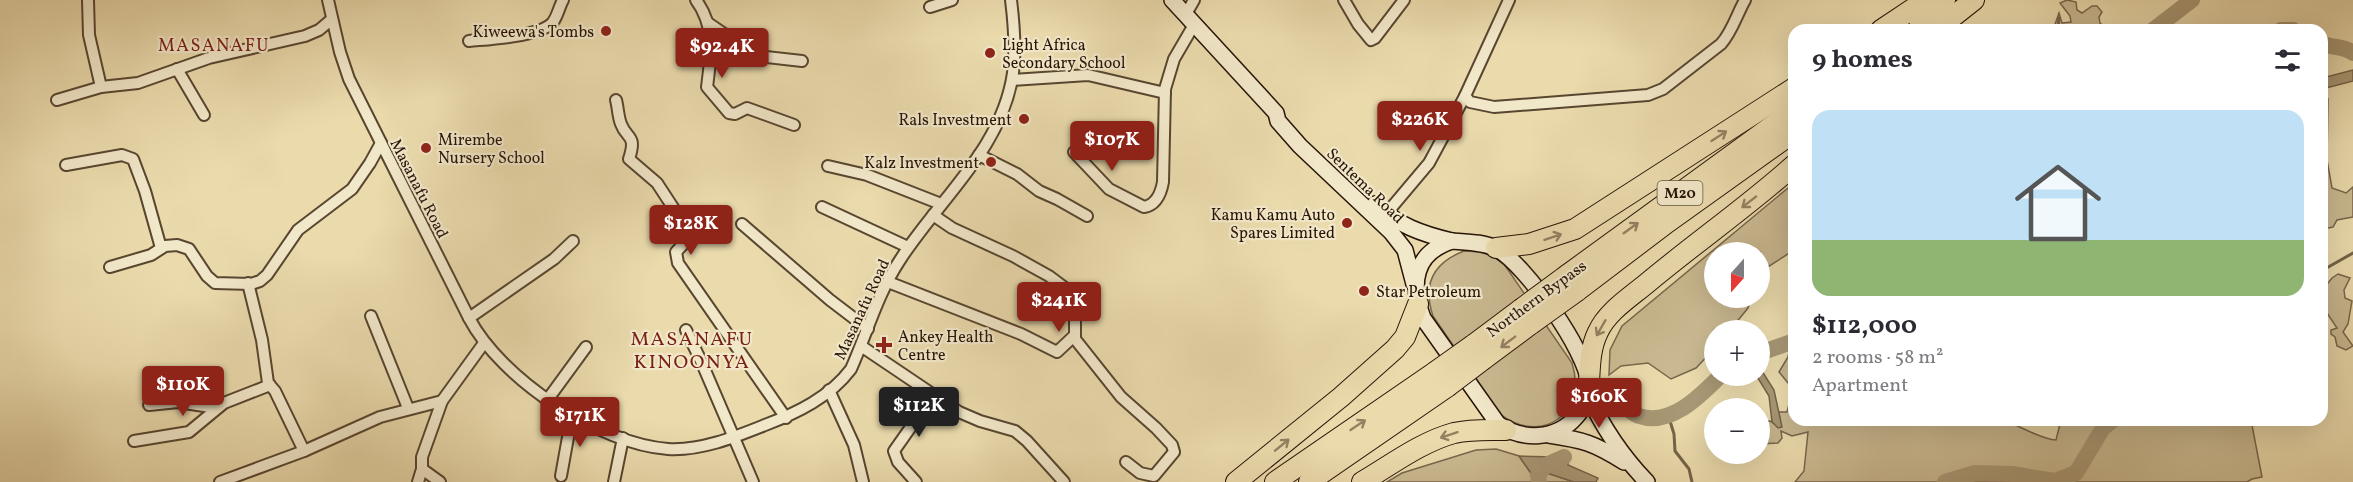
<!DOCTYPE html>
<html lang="en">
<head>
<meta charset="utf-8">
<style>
  body { margin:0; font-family:Vollkorn,serif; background:#f2f2f3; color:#2b2b33; height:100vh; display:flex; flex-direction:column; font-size:22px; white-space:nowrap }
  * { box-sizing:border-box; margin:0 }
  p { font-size:20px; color:#7c7c81 }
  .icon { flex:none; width:33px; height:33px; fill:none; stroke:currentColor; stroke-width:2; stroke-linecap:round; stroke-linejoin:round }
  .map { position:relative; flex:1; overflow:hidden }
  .sheet { position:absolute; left:1788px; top:24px; width:540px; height:402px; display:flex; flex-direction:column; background:#fff; border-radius:18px; box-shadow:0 6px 24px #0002 }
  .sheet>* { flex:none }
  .needle { width:39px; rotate:201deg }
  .fabs { position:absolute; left:1704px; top:242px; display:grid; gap:12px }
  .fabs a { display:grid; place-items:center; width:66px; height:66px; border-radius:50%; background:#fff; box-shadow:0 6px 24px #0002; font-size:30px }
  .price { position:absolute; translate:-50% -51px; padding:0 14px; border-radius:6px; background:#8f2418; color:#fff; font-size:20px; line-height:39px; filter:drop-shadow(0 2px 3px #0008) }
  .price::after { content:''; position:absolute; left:50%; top:36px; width:18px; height:14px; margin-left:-9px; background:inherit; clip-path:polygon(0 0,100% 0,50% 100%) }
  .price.on { background:#222; color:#fff }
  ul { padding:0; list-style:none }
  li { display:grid; align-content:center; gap:12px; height:318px; padding:0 24px }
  li span { display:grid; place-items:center; height:186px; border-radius:18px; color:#555 }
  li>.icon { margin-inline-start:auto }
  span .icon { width:108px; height:108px; fill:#fffc; stroke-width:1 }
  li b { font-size:26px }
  h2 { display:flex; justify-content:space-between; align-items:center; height:72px; padding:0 24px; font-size:26px }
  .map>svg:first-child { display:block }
  .green { fill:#c9b890; stroke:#78664c; stroke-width:1.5 }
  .water { fill:#a89774; stroke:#756348; stroke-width:1.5 }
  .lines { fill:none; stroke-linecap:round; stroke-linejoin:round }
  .stream { stroke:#756348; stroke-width:3 }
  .river { stroke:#a89774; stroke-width:16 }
  .minor-casing { stroke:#584630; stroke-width:14 }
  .secondary-casing { stroke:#281407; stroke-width:18 }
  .motorway-casing { stroke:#281407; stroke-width:22 }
  .minor { stroke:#f1e7c9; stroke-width:10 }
  .secondary { stroke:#f1e7c9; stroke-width:15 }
  .motorway { stroke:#eadaac; stroke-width:20 }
  .motorway-bridge-casing { stroke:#281407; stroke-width:22; stroke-linecap:butt }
  .motorway-bridge { stroke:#eadaac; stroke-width:20 }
  .oneway { stroke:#938162 }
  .poi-dot { fill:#8f2418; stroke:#f1e7c9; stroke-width:2 }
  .labels { text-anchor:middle; stroke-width:4.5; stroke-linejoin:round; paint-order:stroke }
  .shield { fill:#f1e7c9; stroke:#645341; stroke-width:1.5 }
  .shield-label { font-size:15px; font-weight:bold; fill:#281407 }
  .poi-label { font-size:16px; fill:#281407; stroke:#f1e7c9; text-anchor:end }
  .street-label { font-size:16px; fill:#281407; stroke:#f1e7c9 }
  .neighbourhood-label { font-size:18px; letter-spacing:1.5px; fill:#7a1f14; stroke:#f1e7c9 }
  .quarter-label { font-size:20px; letter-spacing:1.5px; fill:#7a1f14; stroke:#f1e7c9 }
</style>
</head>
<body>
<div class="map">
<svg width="2353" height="482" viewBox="0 0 2353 482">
  <rect width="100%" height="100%" fill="#eadaac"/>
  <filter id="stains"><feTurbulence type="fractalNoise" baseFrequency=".00333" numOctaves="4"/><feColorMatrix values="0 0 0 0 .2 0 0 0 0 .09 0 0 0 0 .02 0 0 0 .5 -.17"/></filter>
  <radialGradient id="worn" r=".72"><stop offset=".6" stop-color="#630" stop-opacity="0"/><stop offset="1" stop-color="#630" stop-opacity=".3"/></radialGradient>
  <g class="green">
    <path d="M2067,0l9,2 1,8 5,3 10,-7h5l5,6 -3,5 1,6 8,7 -8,-2 -5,2h-42l6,-17 3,10 9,-1 -1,-6 -10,-13z"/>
    <path d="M2328,99l-1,61 5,28 14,5 7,-6v30l-16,3 -4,7 -11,2v-128z"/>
    <path d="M1794,183v67l-34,22v-20h-46v45h38l-4,11 -18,22h-16v19l-18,19 -25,11 -23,-16 -27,3 -12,9 1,-25 12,-24z"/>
    <path d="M1464,251c17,0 27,3 40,13l68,99c16,50 -30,83 -72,51l-67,-98c-11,-32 0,-53 31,-65z"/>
    <path d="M2338,274l12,4 -6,12 1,8 7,3 -4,23 -5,8 10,14 -7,4 -9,-4 -2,-9 -4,-3v-4l6,-2 -10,-15 -3,-25 8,-10z"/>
    <path d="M1794,341v79h212c11,6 39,20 50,20l4,-16 -2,-4h193l11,57 -10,2 -5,3h-452l9,-11 4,-39 -16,4 -11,-5 1,7 -4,5 -18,1v-22l10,-1 11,6 -2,-15h8l6,-23 -14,-17 9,-15 3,-15z"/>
    <path d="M1496,449l23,7 16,23 12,-6 27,9h-187l15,-9 74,-23z"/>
  </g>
  <g class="water">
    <path d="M2353,70v11l-31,8v-11z"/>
    <path d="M1760,368l14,22 8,37 -4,1 -6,-6 -3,-26 -13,-21h4z"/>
    <path d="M1714,375h10l-21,22 -25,20 -1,-6 21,-18z"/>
    <path d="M1626,392l7,3 1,5 -11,9h-7l-6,-5 2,-5z"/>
    <path d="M1561,455l7,6v4l30,13 -2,4h-22l-27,-9 -8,4v5l-4,-3 -16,-23 34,1z"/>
  </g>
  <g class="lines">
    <g class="stream">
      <path d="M2059,18l-1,8 3,4"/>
      <path d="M2323,270l30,-17"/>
      <path d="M1671,414l-1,7 4,13 1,17 14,18 3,13"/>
    </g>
    <g class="river">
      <path d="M2153,30l39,-30"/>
      <path d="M2281,30h12"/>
      <path d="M2322,43c11,6 21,2 31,10"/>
      <path d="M1760,353l34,-12"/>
      <path d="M1613,406c17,0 14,5 26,10 32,11 62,-21 82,-41"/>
      <path d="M1539,482l-1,-7 8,-10 18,-8"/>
      <path d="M1945,482l30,-9 37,1 43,7 21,-8 27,-45 10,-8"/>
    </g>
    <defs>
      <g id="minor">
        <path d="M88,0l1,35 12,52"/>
        <path d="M328,0l12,52 9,27 120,239c32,61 130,126 199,131 33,2 67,-12 97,-24 32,-12 65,-28 86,-56 16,-36 27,-76 49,-109 39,-61 102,-111 113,-187 3,-24 1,-49 -2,-73"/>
        <path d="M696,0c20,27 15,56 11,87l22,26 6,1 12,-6 47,17"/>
        <path d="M1344,0l14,24 13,16 4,-2 29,-38"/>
        <path d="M1509,0l-44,96 5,6 24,5 154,-12 15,-6 58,-45c11,-12 16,-30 24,-44"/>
        <path d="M930,7l22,-7"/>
        <path d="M1186,14l8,-14"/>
        <path d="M708,23l22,15 8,11 10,6 54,6"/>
        <path d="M469,41c19,-2 72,-4 84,-19 5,-7 6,-15 10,-22"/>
        <path d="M177,69l27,46"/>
        <path d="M1012,80l76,-5 77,18"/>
        <path d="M57,100l44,-13 37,-4 71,-25 96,-22 14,-6 13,-11"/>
        <path d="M616,100c2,7 2,17 5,24 6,16 16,10 8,35l28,24 32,49 -2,8 -11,12 2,11 108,155"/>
        <path d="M1074,152l35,37 35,18c12,-2 17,-14 19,-25l2,-93 9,-30 21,-36"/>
        <path d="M979,155l38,19 22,17 18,8 30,17"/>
        <path d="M66,165l56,-10 11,4 12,32 16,57"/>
        <path d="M828,166l39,9 74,29"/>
        <path d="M822,207l86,40"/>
        <path d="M1386,214l43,-51 36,-67"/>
        <path d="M933,215l19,13 61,28 36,20 20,15 6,11v37l46,58 35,31 16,17 2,7 -20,24 -14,-3 -14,-11"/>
        <path d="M742,224l88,76 38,29"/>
        <path d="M110,267l41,-12 14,-9 12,-1 12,4 18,27 8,7 36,1 9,-3 7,-6 31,-45 54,-41 18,-26 11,-20"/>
        <path d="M888,282l133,52 36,18 17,-16"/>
        <path d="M248,283l14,57 6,43 7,8 29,60"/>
        <path d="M371,316l37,92"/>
        <path d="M469,318l85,-59 19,-18"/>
        <path d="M686,330l15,31 52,121"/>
        <path d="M861,346l98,66 21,9 35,10 12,10 37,41"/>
        <path d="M829,390l25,55 9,37"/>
        <path d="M548,399l38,-52"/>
        <path d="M149,405l29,-3 39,6"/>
        <path d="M134,441l55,-9 35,-29 46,-18"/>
        <path d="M561,476l11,-61"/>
        <path d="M220,482l84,-31 76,-34 62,-16"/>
        <path d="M418,482l4,-13"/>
        <path d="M440,482l-18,-13v-12l20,-56 42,-58"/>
        <path d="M614,482l9,-44"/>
        <path d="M916,482l-18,-20 -4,-11 40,-57"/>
      </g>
      <g id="secondary">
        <path d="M1172,0l104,113 2,8 22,25 91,86 14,18 9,34"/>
        <path d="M1375,204c22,21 47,30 77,37"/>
        <path d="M1452,241c14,1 33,1 45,8 29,16 89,102 92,134 1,13 -5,25 -13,34 -20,23 -53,24 -78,7l-75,-106c-13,-34 -9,-65 29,-77z"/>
        <path d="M1588,395c15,33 34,61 59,87"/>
        <path d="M1549,435c34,5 45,8 75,27"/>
      </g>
      <g id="motorway">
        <path d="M1919,20l26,-20"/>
        <path d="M1881,30l45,-30"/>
        <path d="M1936,30l38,-30"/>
        <path d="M1496,248l33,-4 46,-15 219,-141"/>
        <path d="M1567,275l227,-165"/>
        <path d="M1577,291l91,-69 126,-90"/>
        <path d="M1473,345l48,-36"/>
        <path d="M1484,359l47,-35"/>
        <path d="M1589,382c1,-16 1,-34 9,-50 9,-20 31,-34 48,-48 49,-41 101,-77 148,-119"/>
        <path d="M1236,482l105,-85 54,-48 10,-12 13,-33"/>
        <path d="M1275,482l160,-110"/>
        <path d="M1309,482l138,-95"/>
        <path d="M1362,482c29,-17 59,-40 92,-49 17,-4 35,-3 52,-3"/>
      </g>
    </defs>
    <use href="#minor" class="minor-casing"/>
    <use href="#secondary" class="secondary-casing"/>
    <use href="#motorway" class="motorway-casing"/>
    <use href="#minor" class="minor"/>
    <use href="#secondary" class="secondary"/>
    <use href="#motorway" class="motorway"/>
    <defs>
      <g id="motorway-bridge">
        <path d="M1521,309l46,-34"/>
        <path d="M1531,324l46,-33"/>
        <path d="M1435,372l38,-27"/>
        <path d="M1447,387l37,-28"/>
      </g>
    </defs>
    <use href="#motorway-bridge" class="motorway-bridge-casing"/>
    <use href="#motorway-bridge" class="motorway-bridge"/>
  </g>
  <defs><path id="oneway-shaft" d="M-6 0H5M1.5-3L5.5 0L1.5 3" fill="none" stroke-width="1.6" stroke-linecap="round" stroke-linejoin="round" transform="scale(1.5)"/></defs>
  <g class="oneway">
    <use href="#oneway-shaft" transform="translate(1719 136) rotate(-33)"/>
    <use href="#oneway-shaft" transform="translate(1749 202) rotate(142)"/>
    <use href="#oneway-shaft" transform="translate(1631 228) rotate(-36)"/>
    <use href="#oneway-shaft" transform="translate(1553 237) rotate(-19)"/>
    <use href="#oneway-shaft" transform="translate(1601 328) rotate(120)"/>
    <use href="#oneway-shaft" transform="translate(1508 342) rotate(143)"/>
    <use href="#oneway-shaft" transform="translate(1358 425) rotate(-34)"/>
    <use href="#oneway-shaft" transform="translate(1449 435) rotate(162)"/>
    <use href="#oneway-shaft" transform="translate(1282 445) rotate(-39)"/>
  </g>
  <g class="poi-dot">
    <circle cx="606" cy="31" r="6"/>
    <circle cx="990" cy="53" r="6"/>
    <circle cx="1024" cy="119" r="6"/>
    <circle cx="426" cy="148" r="6"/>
    <circle cx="991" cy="162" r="6"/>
    <circle cx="1347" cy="223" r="6"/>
    <circle cx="1364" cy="291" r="6"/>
    <path d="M881 336h6v6h6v6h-6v6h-6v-6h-6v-6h6z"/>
  </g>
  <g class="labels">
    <rect class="shield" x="1657.5" y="181" width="45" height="24" rx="4.5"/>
    <g class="shield-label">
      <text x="1680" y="198">M20</text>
    </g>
    <g class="poi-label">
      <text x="594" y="37">Kiweewa's Tombs</text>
      <text x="1002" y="50" text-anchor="start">Light Africa<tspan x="1002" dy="18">Secondary School</tspan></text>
      <text x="1012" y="125">Rals Investment</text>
      <text x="438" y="145" text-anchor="start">Mirembe<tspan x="438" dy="18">Nursery School</tspan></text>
      <text x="979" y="168">Kalz Investment</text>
      <text x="1335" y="220">Kamu Kamu Auto<tspan x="1335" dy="18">Spares Limited</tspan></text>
      <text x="1376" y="297" text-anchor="start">Star Petroleum</text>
      <text x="898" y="342" text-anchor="start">Ankey Health<tspan x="898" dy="18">Centre</tspan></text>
    </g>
    <g class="street-label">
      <text transform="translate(1366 185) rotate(44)" y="6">Sentema Road</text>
      <text transform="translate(420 188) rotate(63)" y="6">Masanafu Road</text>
      <text transform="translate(1536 298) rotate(-36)" y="6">Northern Bypass</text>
      <text transform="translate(861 309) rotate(-65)" y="6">Masanafu Road</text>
    </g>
    <g class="neighbourhood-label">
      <text x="214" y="51">MASANAFU</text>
    </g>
    <g class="quarter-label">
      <text x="692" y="345">MASANAFU<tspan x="692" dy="23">KINOONYA</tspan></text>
    </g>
  </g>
  <rect width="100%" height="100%" filter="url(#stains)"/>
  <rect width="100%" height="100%" fill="url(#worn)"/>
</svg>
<div class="fabs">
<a><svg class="needle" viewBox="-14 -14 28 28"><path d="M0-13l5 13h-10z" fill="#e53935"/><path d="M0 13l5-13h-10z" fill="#7c7c81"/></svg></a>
<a>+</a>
<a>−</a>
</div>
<b class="price" style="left:722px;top:79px">$92.4K</b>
<b class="price" style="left:1420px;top:152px">$226K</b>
<b class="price" style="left:1112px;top:172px">$107K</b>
<b class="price" style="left:691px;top:256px">$128K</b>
<b class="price" style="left:1059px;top:333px">$241K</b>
<b class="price" style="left:183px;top:417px">$110K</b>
<b class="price" style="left:1599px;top:429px">$160K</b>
<b class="price on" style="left:919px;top:438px">$112K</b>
<b class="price" style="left:580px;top:448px">$171K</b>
<section class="sheet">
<h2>9 homes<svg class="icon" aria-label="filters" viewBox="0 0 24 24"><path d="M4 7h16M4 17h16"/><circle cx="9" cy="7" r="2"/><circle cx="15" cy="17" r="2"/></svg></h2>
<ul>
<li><span style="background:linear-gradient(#bfe0f5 70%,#8fb573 0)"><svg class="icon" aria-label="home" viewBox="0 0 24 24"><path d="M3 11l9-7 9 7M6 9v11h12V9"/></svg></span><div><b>$112,000</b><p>2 rooms · 58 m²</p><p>Apartment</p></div></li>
</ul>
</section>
</div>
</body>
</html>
